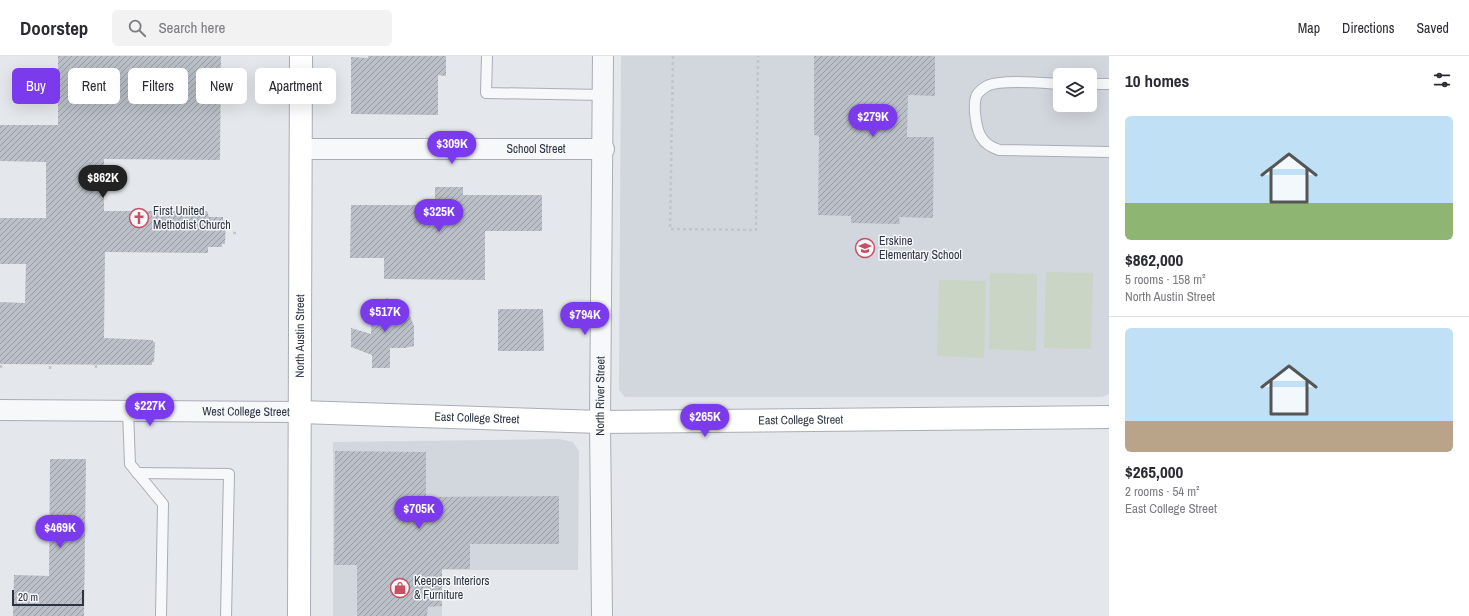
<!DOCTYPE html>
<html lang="en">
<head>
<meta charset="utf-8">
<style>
  body { margin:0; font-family:"Archivo Narrow",sans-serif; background:#f2f2f3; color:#2b2b33; height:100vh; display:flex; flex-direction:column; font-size:15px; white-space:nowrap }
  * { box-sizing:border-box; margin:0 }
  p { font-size:13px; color:#7c7c81 }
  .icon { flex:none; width:22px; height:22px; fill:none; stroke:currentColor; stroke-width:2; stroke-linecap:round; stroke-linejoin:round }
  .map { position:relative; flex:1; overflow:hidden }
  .drawer { display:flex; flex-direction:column; background:#fff; width:360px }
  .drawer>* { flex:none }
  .guide { position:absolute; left:12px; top:12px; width:380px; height:36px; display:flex; gap:8px }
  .controls { position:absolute; left:1053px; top:12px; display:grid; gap:8px }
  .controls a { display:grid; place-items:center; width:44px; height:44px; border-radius:6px; background:#fff; box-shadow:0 4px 16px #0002; font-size:20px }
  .scale { position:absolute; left:12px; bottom:10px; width:72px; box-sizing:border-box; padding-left:4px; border:2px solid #2c3543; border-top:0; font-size:11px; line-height:14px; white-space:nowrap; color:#2c3543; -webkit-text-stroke:3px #f4f6f8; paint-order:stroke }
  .price { position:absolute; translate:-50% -34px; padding:0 9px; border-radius:14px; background:#7c3aed; color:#fff; font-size:13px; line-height:26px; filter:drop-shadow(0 1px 2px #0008) }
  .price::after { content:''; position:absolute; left:50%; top:24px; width:12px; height:9px; margin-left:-6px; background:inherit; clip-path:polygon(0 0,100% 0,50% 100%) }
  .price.selected { background:#222; color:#fff }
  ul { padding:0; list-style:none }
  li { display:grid; align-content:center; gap:8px; height:212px; padding:0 16px }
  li+li { border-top:1px solid #e1e1e2 }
  li span { display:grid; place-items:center; height:124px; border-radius:6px; color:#555 }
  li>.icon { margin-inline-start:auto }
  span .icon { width:72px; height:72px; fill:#fffc; stroke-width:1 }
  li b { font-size:17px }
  h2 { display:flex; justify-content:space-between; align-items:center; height:48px; padding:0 16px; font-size:17px }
  .tag { padding:0 14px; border-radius:6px; background:#fff; box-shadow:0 4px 16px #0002; font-size:14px; line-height:36px }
  .tag.selected { background:#7c3aed; color:#fff }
  header { display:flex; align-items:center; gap:24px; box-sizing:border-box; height:56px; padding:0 20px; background:#fff; border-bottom:1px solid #e1e1e2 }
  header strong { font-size:19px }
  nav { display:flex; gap:22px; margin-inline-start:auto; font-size:14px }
  .search { width:280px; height:36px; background:#f2f2f3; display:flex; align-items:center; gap:10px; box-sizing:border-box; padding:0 14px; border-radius:6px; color:#7c7c81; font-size:15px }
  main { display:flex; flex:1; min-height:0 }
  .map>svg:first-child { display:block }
  .built { fill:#d2d6dd; fill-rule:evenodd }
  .green { fill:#cad5c5 }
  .building { fill:url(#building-hatch) }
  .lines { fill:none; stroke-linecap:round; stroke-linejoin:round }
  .lane-casing { stroke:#a9aeb5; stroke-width:12 }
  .street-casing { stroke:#a9aeb5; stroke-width:22 }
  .secondary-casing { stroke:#a9aeb5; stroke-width:24 }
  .path { stroke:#c2c5ca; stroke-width:2.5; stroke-dasharray:3 3; stroke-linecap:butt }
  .lane { stroke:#f7f8fa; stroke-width:10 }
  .street { stroke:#f7f8fa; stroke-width:20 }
  .secondary { stroke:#fff; stroke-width:22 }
  .labels { text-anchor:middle; stroke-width:3; stroke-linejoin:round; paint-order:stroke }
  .street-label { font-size:12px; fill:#2c3543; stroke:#f4f6f8 }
  .poi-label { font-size:12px; fill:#2c3543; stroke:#f4f6f8; text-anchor:start }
</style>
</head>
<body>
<header>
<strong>Doorstep</strong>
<div class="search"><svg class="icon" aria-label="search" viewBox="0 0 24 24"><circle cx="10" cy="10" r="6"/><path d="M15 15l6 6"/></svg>Search here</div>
<nav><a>Map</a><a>Directions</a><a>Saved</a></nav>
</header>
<main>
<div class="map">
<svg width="1109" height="560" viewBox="0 0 1109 560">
  <defs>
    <pattern id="building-hatch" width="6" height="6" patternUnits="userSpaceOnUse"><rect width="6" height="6" fill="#bbc0c8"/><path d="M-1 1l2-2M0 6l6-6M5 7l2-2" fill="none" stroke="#989da4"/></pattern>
  </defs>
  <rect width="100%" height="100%" fill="#e4e7eb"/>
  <g class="built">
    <path d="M621,0h488v338l-7,3h-477l-6,-7zM1060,19h30v30h-30z"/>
    <path d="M559,383l14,3 6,9 -1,119h-136v46h-109v-174z"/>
  </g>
  <g class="green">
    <path d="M1046,216l47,1 -2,76 -47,-1z"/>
    <path d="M990,217l47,1 -1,77 -47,-2z"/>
    <path d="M939,224l47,1 -2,77 -47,-2z"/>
  </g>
  <g class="building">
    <path d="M58,0h163l-1,104 -116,-1v52h103l2,6h14v3h3l-1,24h-3v3h-14v6l-103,-1 -1,86 49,2v2h2l-1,20h-2v3l-152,-1v-62l25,1 1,-39h-26v-46h46v-56l-46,-1v-36h58z"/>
    <path d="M368,0h78v20l-8,-1v40l-87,-1v-57l17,1z"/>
    <path d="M814,0h121v40l-27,-1 -1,42h27l-1,81 -34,-1 1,7 -49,-1v-7l-33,-1 1,-79 -5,-1z"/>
    <path d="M435,131h28v8h79v36h-57v49l-101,-1v-21h-34l1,-53h84z"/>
    <path d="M387,242l23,18 4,10v20l-9,2h-15v20h-18v-13l-21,-8v-19l20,6 1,-28z"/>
    <path d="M498,253h45l1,42h-46z"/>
    <path d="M335,395l91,1v45l133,-1v48h-89v25h-28v37l-14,1 -1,9h-70v-51h-23z"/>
    <path d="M50,403h36l-2,157h-71l1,-41 35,1z"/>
  </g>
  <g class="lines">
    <defs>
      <g id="lane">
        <path d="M487,0l-1,37 118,2"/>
        <path d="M1060,28c-17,-1 -59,-5 -73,2 -4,2 -10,7 -11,11 -3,9 0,34 6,41 4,7 10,9 17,12l110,2"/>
        <path d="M1090,28h19"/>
        <path d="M128,355l2,53 33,40 -2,112"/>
        <path d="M137,417l92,1 -3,142"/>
      </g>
      <g id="street">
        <path id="s1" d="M301,93h303"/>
        <path id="s2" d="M0,354l300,2"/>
        <path id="s3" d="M602,560l-2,-194 3,-366"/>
      </g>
      <g id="secondary">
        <path id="s4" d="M300,356l300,10 509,-5"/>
        <path id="s5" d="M299,560l2,-560"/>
      </g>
    </defs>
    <use href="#lane" class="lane-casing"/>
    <use href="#street" class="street-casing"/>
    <use href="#secondary" class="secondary-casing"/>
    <g class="path">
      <path d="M673,0l-3,173 86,1 2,-174"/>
      <path d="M233,177h4"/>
      <path d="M96,309v4"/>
      <path d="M1,312v-4"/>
      <path d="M50,313v-4"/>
    </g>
    <use href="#lane" class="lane"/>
    <use href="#street" class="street"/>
    <use href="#secondary" class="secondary"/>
  </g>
  <defs>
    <symbol id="church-ring" viewBox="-11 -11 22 22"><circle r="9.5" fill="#f4f6f8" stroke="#ca4f64" stroke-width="1.5"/><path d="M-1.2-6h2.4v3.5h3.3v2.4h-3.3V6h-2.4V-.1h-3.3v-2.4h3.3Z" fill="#ca4f64"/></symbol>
    <symbol id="school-ring" viewBox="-11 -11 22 22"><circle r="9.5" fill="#f4f6f8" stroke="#ca4f64" stroke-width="1.5"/><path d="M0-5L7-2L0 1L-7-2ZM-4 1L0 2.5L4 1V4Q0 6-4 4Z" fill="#ca4f64"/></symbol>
    <symbol id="shop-ring" viewBox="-11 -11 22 22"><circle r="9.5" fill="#f4f6f8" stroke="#ca4f64" stroke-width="1.5"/><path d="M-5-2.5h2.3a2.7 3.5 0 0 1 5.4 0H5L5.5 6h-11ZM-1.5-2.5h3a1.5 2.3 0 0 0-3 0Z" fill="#ca4f64"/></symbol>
  </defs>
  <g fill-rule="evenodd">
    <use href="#church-ring" x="128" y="151" width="22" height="22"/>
    <use href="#school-ring" x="854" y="181" width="22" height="22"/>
    <use href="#shop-ring" x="389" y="521" width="22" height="22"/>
  </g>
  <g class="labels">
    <g class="street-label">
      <text dy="4" stroke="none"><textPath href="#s1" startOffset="235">School Street</textPath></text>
      <text dy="4" stroke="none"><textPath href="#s5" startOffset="280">North Austin Street</textPath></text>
      <text dy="4" stroke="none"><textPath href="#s3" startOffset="220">North River Street</textPath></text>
      <text dy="4" stroke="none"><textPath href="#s2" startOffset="246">West College Street</textPath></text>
      <text dy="4" stroke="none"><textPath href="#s4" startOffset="177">East College Street</textPath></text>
      <text dy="4" stroke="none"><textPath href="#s4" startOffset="501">East College Street</textPath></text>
    </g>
    <g class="poi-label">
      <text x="153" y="159">First United<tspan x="153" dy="14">Methodist Church</tspan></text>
      <text x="879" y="189">Erskine<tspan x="879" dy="14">Elementary School</tspan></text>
      <text x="414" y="529">Keepers Interiors<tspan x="414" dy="14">&amp; Furniture</tspan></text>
    </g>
  </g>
</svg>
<div class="controls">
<a><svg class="icon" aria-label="layers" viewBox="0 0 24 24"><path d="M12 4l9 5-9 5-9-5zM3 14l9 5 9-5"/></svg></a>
</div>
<div class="scale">20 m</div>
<b class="price" style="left:873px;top:82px">$279K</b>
<b class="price" style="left:452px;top:109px">$309K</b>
<b class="price selected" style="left:103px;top:143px">$862K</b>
<b class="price" style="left:439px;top:177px">$325K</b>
<b class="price" style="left:385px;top:277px">$517K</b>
<b class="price" style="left:585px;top:280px">$794K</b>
<b class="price" style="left:150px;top:371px">$227K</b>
<b class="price" style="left:705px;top:382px">$265K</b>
<b class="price" style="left:419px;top:474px">$705K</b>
<b class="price" style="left:60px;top:493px">$469K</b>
<div class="guide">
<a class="tag selected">Buy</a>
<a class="tag">Rent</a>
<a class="tag">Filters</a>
<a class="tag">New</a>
<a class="tag">Apartment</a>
</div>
</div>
<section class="drawer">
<h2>10 homes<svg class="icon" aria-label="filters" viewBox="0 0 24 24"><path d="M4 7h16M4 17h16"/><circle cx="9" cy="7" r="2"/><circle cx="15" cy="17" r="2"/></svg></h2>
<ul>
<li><span style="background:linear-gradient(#bfe0f5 70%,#8fb573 0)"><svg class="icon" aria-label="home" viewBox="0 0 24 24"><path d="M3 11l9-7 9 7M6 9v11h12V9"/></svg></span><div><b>$862,000</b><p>5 rooms · 158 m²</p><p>North Austin Street</p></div></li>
<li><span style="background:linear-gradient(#bfe0f5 75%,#b9a48a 0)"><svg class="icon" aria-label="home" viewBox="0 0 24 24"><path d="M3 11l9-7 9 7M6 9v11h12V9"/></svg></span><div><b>$265,000</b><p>2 rooms · 54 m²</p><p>East College Street</p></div></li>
</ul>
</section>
</main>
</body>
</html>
